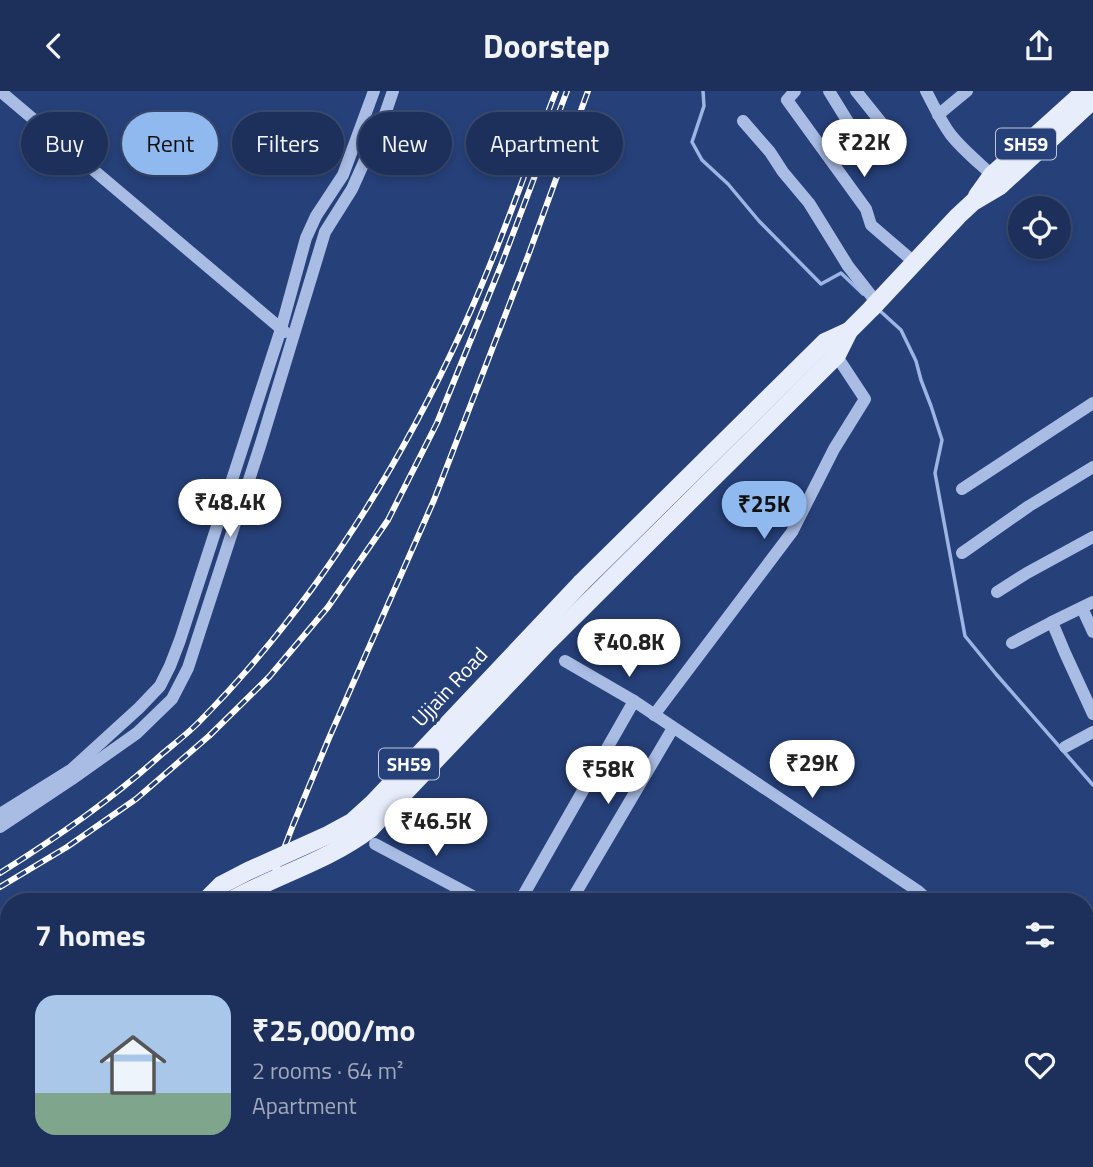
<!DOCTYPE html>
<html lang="en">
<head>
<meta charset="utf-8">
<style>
  body { margin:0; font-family:"Titillium Web",sans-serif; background:#293c64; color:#f1f3f6; height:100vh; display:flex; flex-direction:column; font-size:26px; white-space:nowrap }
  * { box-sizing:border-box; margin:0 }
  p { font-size:23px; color:#a0a9bb }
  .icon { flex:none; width:38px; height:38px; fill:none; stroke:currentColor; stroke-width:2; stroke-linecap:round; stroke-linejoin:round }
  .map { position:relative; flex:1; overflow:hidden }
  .side { position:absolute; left:0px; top:802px; width:1094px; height:275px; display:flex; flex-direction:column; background:#1c305b; border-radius:28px 28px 0 0; box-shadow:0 4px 10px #0003,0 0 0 2px #3a4b71 }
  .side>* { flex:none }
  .top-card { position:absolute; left:21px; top:21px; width:700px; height:63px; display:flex; gap:14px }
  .controls { position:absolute; left:1008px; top:105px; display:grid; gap:14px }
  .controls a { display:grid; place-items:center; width:63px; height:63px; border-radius:50%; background:#1c305b; box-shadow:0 4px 10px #0003,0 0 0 2px #3a4b71; font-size:35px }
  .price { position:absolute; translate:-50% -60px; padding:0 16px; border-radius:24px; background:#fff; color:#222; font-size:23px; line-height:46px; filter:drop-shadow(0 2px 4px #0008) }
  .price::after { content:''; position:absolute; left:50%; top:42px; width:21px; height:16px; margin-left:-10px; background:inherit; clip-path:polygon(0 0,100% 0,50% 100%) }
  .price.selected { background:#90b9f0; color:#111 }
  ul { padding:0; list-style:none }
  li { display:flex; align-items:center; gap:21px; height:175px; padding:0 35px }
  li span { display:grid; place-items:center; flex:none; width:196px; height:140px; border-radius:21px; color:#555 }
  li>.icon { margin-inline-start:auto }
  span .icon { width:84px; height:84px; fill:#fffc; stroke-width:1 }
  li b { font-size:30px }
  h2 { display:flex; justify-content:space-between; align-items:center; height:84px; padding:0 35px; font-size:30px }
  .tag { padding:0 24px; border-radius:32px; background:#1c305b; box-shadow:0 4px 10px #0003,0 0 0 2px #3a4b71; font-size:24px; line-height:63px }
  .tag.selected { background:#90b9f0; color:#111 }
  header { display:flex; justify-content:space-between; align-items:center; height:91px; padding:0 35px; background:#1c305b; font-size:32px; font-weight:700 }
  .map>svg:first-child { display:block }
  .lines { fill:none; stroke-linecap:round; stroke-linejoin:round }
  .stream { stroke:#9db5e4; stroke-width:3.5 }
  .minor { stroke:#a9bce3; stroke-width:12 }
  .major { stroke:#e8edfc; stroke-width:18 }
  .rail-casing { stroke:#fff; stroke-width:6 }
  .rail { stroke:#264079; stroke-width:3.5; stroke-dasharray:10; stroke-linecap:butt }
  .major-bridge { stroke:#e8edfc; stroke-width:18 }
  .labels { text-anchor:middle; stroke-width:7; stroke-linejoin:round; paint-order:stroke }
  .shield { fill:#264079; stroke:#bec6d7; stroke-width:2 }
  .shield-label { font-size:19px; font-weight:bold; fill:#fff }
  .street-label { font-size:21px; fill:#fff; stroke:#264079 }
</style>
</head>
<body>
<header><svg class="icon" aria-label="back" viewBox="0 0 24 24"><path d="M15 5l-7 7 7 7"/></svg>Doorstep<svg class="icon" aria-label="share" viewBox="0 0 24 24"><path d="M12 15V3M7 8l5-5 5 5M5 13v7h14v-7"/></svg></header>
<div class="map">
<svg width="1093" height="1076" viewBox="0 0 1093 1076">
  <rect width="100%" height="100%" fill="#264079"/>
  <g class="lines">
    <g class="stream">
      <path d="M703,0l1,15 -12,36 10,18 26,24 31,37 62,63 20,-11 22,21"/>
      <path d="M878,218l23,21 15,31 5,19 10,26 11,34 -7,33 30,163 31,38 97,111"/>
    </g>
    <g class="minor">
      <path d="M0,0l285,241"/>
      <path d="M795,0l-8,9 79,109 5,16 43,37"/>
      <path d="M829,0l32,52 4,4h3l16,-17v-4l-28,-35"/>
      <path d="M926,0c8,15 15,31 25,44 12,15 27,27 41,40"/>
      <path d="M938,24l29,-24"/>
      <path d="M743,30l27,31 13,20 26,31 39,63 29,37"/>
      <path d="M962,398l131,-86"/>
      <path d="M962,462l67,-47 64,-39"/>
      <path d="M997,501l30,-19 66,-36"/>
      <path d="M1093,511l-41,20 13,31 28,61"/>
      <path d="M1082,517l11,24"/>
      <path d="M1012,552l40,-21"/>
      <path d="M565,570l69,40 284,190 11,10"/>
      <path d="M654,624l138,-183 42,-83 31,-50 -33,-50"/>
      <path d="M1065,656l28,-15"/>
      <path d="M0,723l72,-45 67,-61 21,-22 10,-20 10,-26 101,-311 25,-91 10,-22 27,-41 31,-84"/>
      <path d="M0,736l72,-48 65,-46 35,-34 16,-31 73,-225 64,-211 27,-43 31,-69 10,-29"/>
      <path d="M375,753l107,57"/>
      <path d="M520,810l114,-200"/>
      <path d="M571,810l102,-173"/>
      <path d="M1085,956l8,9"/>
      <path d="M1085,987l8,-13"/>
      <path d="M359,1076l5,-8"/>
      <path d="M413,1076l5,-8"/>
      <path d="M832,1076l5,-8"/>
      <path d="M1033,1076l5,-8"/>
    </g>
    <g class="major">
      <path d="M977,105l15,-21 93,-84"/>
      <path d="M581,492l244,-241 24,-11"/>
      <path d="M370,738l177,-186 290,-288 12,-24 22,-22 87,-93 15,-14 27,-16 93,-86"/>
      <path d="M0,1039l9,-8"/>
      <path d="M0,1060l9,-7"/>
    </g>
    <defs>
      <g id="rail">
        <path d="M0,782c59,-37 111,-73 162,-119 12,-10 25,-20 36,-31 112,-113 199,-251 265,-395 35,-77 63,-158 93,-237"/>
        <path d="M0,796l67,-40 69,-48 73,-63 60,-59 59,-70 60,-87 49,-97 65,-160 65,-172"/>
        <path d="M264,810l29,-76 36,-87 105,-238 94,-244 60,-165"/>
        <path d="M167,1076l3,-8"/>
      </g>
    </defs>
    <use href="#rail" class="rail-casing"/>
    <use href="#rail" class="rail"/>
    <g class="major-bridge">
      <path d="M205,810l16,-16 27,-14 80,-36 24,-13 21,-19 208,-220"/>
      <path d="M230,810c46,-26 98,-40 140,-72"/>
    </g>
  </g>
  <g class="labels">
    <g class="shield">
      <rect x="996" y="37.5" width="60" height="31" rx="5"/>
      <rect x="379" y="657.5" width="60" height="31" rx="5"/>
    </g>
    <g class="shield-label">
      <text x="1026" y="60">SH59</text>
      <text x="409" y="680">SH59</text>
    </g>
    <g class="street-label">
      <text transform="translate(450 596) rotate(-47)" y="7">Ujjain Road</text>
    </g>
  </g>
</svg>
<div class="controls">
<a><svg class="icon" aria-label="locate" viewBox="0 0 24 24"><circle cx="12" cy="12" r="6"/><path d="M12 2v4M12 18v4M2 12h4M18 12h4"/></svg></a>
</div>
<b class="price" style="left:864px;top:88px">₹22K</b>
<b class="price" style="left:230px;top:448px">₹48.4K</b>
<b class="price selected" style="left:764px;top:450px">₹25K</b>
<b class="price" style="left:629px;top:588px">₹40.8K</b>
<b class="price" style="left:812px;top:709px">₹29K</b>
<b class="price" style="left:608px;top:715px">₹58K</b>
<b class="price" style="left:436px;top:767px">₹46.5K</b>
<div class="top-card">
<a class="tag">Buy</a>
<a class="tag selected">Rent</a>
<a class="tag">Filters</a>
<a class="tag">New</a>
<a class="tag">Apartment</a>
</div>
<section class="side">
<h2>7 homes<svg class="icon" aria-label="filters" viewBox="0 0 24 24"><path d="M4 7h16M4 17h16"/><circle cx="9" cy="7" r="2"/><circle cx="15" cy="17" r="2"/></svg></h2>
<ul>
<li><span style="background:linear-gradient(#a9c7e8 70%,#7fa58c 0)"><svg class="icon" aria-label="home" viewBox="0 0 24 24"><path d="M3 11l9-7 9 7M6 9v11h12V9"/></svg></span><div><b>₹25,000/mo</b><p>2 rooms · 64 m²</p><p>Apartment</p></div><svg class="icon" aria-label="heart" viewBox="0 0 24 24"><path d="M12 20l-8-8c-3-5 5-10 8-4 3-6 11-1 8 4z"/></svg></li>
</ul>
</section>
</div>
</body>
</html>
